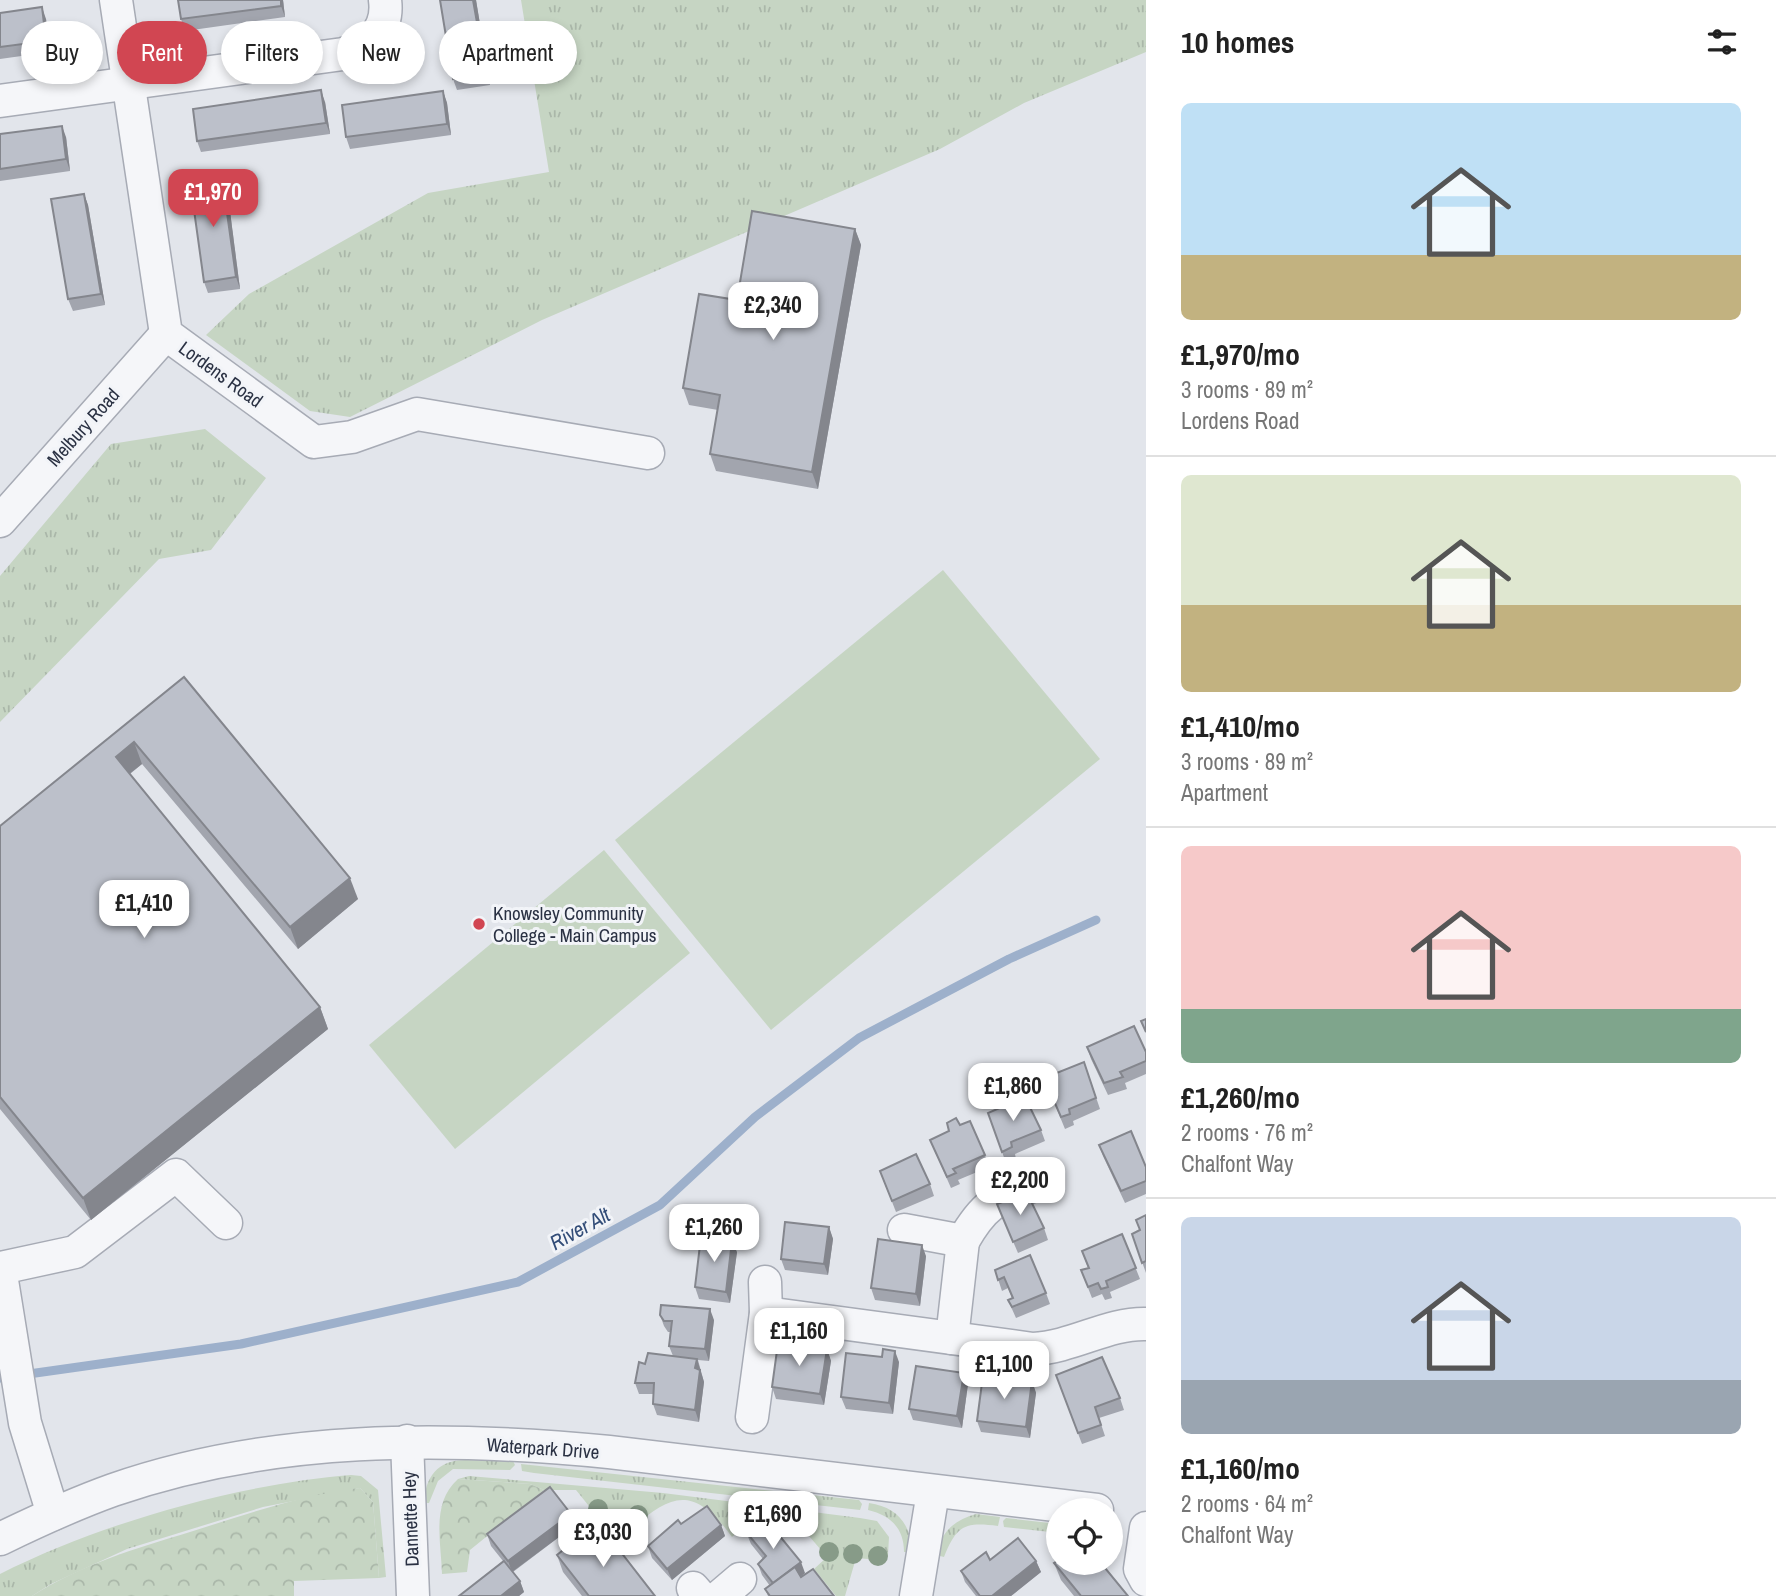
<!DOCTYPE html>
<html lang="en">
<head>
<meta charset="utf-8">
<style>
  body { margin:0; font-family:"Archivo Narrow",sans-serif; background:#f2f2f2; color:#222; height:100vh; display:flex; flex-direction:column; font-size:26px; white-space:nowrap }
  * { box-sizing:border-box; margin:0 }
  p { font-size:23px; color:#767676 }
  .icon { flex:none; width:38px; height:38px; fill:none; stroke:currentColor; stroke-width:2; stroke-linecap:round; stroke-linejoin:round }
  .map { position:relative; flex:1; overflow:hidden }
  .panel { display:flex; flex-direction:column; background:#fff; width:630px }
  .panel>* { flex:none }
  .hud { position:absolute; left:21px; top:21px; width:665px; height:63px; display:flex; gap:14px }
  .fabs { position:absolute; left:1046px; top:1498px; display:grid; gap:14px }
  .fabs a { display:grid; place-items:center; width:77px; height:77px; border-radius:50%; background:#fff; box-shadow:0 4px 10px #0003; font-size:35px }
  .price { position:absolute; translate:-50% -60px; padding:0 16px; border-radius:14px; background:#fff; color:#222; font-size:23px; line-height:46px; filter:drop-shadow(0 2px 4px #0008) }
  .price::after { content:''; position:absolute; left:50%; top:42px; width:21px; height:16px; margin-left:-10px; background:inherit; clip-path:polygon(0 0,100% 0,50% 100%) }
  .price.selected { background:#d14652; color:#fff }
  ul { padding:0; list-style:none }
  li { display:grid; align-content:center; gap:14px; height:371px; padding:0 35px }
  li+li { border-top:2px solid #e0e0e0 }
  li span { display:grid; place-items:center; height:217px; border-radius:10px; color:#555 }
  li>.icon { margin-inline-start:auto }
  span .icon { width:126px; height:126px; fill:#fffc; stroke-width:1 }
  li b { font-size:30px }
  h2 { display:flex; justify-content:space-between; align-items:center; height:84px; padding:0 35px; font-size:30px }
  .tag { padding:0 24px; border-radius:32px; background:#fff; box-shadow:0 4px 10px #0003; font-size:24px; line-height:63px }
  .tag.selected { background:#d14652; color:#fff }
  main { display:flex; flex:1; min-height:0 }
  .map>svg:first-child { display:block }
  .grass { fill:url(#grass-tufts) }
  .forest { fill:url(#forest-crowns) }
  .pitch { fill:#c6d5c3 }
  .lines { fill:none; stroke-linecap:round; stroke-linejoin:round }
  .stream { stroke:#9db0cb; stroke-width:9 }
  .minor-casing { stroke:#a7abb5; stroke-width:35 }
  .minor { stroke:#f5f6f9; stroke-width:32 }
  .tree { fill:#879b88 }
  .wall { fill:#a2a5ae }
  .shaded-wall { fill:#84868d }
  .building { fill:#bcc0ca; stroke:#84868d; stroke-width:2 }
  .poi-dot { fill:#d14652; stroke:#f2f4f8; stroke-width:2.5 }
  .labels { text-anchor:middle; stroke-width:6; stroke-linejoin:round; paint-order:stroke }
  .street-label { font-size:19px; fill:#2a3143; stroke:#f2f4f8 }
  .poi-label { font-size:19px; fill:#2a3143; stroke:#f2f4f8; text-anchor:start }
  .water-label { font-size:21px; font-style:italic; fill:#334d78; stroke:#f2f4f8 }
</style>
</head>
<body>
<main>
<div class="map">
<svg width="1146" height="1596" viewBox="0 0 1146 1596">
  <defs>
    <pattern id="grass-tufts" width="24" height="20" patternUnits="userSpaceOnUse" patternTransform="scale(1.75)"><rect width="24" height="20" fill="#c6d5c3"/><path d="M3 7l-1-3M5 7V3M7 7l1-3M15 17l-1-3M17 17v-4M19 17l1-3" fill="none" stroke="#aab7a9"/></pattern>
    <pattern id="forest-crowns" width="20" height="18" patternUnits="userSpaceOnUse" patternTransform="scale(1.75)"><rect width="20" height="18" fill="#c6d5c3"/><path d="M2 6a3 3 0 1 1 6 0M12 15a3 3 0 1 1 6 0" fill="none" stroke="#aab7a9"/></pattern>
  </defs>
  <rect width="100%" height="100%" fill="#e2e5eb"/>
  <g class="grass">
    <path d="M521,0h625v52l-122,51 -84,46 -398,171 -192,97 -40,-6 -104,-76 43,-41 179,-101 121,-21z"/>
    <path d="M205,429l61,49 -55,72 -52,9 -159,163v-146l111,-132z"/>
    <path d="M465,1460l48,1 2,4 -5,5 -57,-1 -15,12 -9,22h-5c1,-26 14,-43 41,-43z"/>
    <path d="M521,1464l338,36 3,4 -2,6 -326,-37 -12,-2z"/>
    <path d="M351,1475l10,1 17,14 8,87 -7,1 -6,-76 -13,-14 -97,19 -136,42 -76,35 -19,12h-32v-22c101,-51 238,-90 351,-99z"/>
    <path d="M469,1476l194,17 197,25 17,3 12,16 -1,18 -8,5 -24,-2 -11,38h-9l-22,-27 13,-12 -36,-42 -30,-3 -29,25c-45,-62 -68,-36 -115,4l-41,-51h-32l-14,-6 -72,-5z"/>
    <path d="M869,1503c28,4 42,21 43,49h-8c0,-24 -14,-37 -36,-42z"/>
    <path d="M976,1514l24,3 -2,9c-33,-4 -41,-1 -54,31l-8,-2c5,-23 18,-35 40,-41z"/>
    <path d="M1006,1518l53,6v9l-55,-6 -1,-6z"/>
  </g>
  <g class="forest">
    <path d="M458,1479l72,5 14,6 -74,60 -3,22 -25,2c-1,-33 -11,-71 16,-95z"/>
    <path d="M360,1488l13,14 6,76 -85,3v15h-262c50,-32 102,-47 158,-64 57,-18 111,-37 170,-44z"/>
  </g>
  <g class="pitch">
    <path d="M943,570l157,189 -329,271 -156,-190z"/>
    <path d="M604,850l86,103 -235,196 -86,-104z"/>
  </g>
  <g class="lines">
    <path class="stream" d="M0,1378l241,-34 277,-62 142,-77 95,-88 104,-79 150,-79 87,-39"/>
    <defs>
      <g id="minor">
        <path d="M116,0l50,334 148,108 38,-5 65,-23 231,39"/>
        <path d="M0,101l343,-47c27,-7 46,-25 42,-54"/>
        <path d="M0,521l166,-187"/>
        <path d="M904,1230l59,11c24,-42 36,-42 79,-59"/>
        <path d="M0,1268l25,155 28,91"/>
        <path d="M1,1268l74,-16 101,-77 50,48"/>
        <path d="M766,1313l267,36c41,-2 74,-26 113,-25"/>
        <path d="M952,1338l11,-97"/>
        <path d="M752,1417l14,-104 -1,-31"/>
        <path d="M407,1441l6,155"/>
        <path d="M1146,1528l-6,41 6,11"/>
        <path d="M0,1539c37,-18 74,-35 113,-49 158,-55 331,-54 496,-38l488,58"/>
        <path d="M693,1588l7,8"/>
        <path d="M720,1596l20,-17"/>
        <path d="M916,1596l17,-104"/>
      </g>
    </defs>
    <use href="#minor" class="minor-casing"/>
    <use href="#minor" class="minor"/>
  </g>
  <g class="tree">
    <circle cx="598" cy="1509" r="10"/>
    <circle cx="638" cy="1515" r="10"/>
    <circle cx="621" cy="1529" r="10"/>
    <circle cx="829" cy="1552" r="10"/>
    <circle cx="853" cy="1554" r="10"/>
    <circle cx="878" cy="1556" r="10"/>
  </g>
  <g class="wall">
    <path d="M178,0h105l2,17 -100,14 -4,-12z"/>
    <path d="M440,0h36l14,85 -33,5 -4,-11z"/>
    <path d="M0,13l46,6 4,33 -50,7z"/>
    <path d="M443,91l4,12 4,32 -101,14 -4,-12z"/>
    <path d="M325,102l5,32 -129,18 -4,-11z"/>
    <path d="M0,134l66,3 4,34 -70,10z"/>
    <path d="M227,188l13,101 -32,4 -4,-11z"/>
    <path d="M84,194l4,11 17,100 -32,6 -5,-12z"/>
    <path d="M855,229l6,16 -43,244 -102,-18 -6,-17 8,-44 -29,-5 -6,-17 54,-88z"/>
    <path d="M184,677l174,222 -60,50 -156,-185 -12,10 190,233 8,22 -237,191 -91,-111v-283z"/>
    <path d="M1087,1047l59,5v22l-21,9 2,6 -19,6 -17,-36z"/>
    <path d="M1084,1062l16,47 -27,12 1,4 -9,4 -21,-51z"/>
    <path d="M988,1113l53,17 4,11 -30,13 1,5 -10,4z"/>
    <path d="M960,1125l25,30 4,12 -31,13 2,4 -9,4 -21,-48z"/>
    <path d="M1099,1145l47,22v27l-21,9 -22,-47z"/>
    <path d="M880,1171l50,13 4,12 -38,16z"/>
    <path d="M997,1204l47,24 4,12 -30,13z"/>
    <path d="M1146,1215v58l-14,-39 8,-4z"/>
    <path d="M829,1227l4,12 -5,36 -43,-5 -4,-11z"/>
    <path d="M1122,1234l18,45 -30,13 2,6 -7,2 -3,-6 -10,4 -11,-28 7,-2 -6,-17z"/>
    <path d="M737,1252l-7,51 -31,-4 -4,-12z"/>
    <path d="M926,1256l-6,50 -45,-6 -4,-12z"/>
    <path d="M995,1270l51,23 4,11 -34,14 -8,-18 4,-2 -4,-10 -6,3z"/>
    <path d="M660,1315l54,5 -5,41 -11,-1 6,22 -5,40 -42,-7 -4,-11v-10h-14l-4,-11 10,-19 28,-8 -4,-10 1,-14h-2l-4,-6z"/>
    <path d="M827,1349l4,12 -7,44 -48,-6 -4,-12z"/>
    <path d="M882,1357l17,5 -6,52 -47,-5 -5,-12z"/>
    <path d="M964,1373l4,11 -6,44 -49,-8 -4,-11z"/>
    <path d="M1056,1375l64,23 4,12 -25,8 6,18 -23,8z"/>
    <path d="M1032,1381l4,12 -6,45 -49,-6 -4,-11z"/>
    <path d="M571,1514l4,11 -62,47 7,9 4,11 -5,4h-60l44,-35 -12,-15 -4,-12z"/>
    <path d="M681,1524l40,1 4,11 -53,44 -20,-22 -4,-12z"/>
    <path d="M746,1532l59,41 -4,4 33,19h-66l-3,-7 5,-3 -8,-11 -4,-11 5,-5 -12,-15z"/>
    <path d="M594,1544l61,52h-73l-19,-24 -6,-17z"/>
    <path d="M990,1560l46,1 5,11 -30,24h-35l-11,-14 -4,-11z"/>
    <path d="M1054,1563l74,33h-54l-13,-16z"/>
  </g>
  <g class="shaded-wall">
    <path d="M281,0h2l2,17 -4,-11z"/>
    <path d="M473,0h3l14,85 -4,-12z"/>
    <path d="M42,7l4,12 4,33 -4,-11z"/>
    <path d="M321,90l4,12 5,32 -4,-11z"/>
    <path d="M443,91l4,12 4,32 -4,-11z"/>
    <path d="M62,126l4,11 4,34 -4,-12z"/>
    <path d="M222,177l5,11 13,101 -4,-12z"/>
    <path d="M84,194l4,11 17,100 -4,-11z"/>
    <path d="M855,229l6,16 -43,244 -6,-17z"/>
    <path d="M134,742l8,22 -18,14 -8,-21z"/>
    <path d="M350,878l8,21 -60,50 -8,-22z"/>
    <path d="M320,1007l8,22 -237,191 -8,-22z"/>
    <path d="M829,1227l4,12 -5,36 -4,-11z"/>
    <path d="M732,1241l5,11 -7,51 -4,-11z"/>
    <path d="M922,1245l4,11 -6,50 -4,-12z"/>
    <path d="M710,1309l4,11 -5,41 -4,-12z"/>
    <path d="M827,1349l4,12 -7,44 -4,-11z"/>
    <path d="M895,1351l4,11 -6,52 -4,-11z"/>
    <path d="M697,1359l7,23 -5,40 -4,-12v-42z"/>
    <path d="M964,1373l4,11 -6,44 -5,-12z"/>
    <path d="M1032,1381l4,12 -6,45 -4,-11z"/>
    <path d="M571,1514l4,11 -63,47 -4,-11z"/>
    <path d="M721,1525l4,11 -53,44 -5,-11z"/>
    <path d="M1036,1561l5,11 -30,24h-19z"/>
    <path d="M801,1562l4,11 -28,22 -4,-12z"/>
    <path d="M520,1581l4,11 -5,4h-18z"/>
  </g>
  <g class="building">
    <path d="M178,0h103v6l-100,13z"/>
    <path d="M440,0h33l13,73 -33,6z"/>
    <path d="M42,7l4,34 -46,6v-34z"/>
    <path d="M321,90l5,33 -129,18 -4,-32z"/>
    <path d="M443,91l4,33 -101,13 -4,-32z"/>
    <path d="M62,126l4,33 -66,10v-35z"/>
    <path d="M222,177l14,100 -32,5 -14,-101z"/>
    <path d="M84,194l17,100 -33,5 -17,-100z"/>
    <path d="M752,211l103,18 -43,243 -102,-18 10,-59 -37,-7 16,-94 38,6z"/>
    <path d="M184,677l166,201 -60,49 -156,-185 -18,15 204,250 -237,191 -83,-101v-271z"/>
    <path d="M1146,1019v13l-5,-11z"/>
    <path d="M1134,1026l12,26v9l-26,11 3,5 -19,6 -17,-36z"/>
    <path d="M1084,1062l12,36 -27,11 1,5 -9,3 -17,-39z"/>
    <path d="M1025,1097l16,33 -30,12 1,5 -10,5 -14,-39z"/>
    <path d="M956,1118l4,7 10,-4 15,34 -32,14 3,4 -9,4 -17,-37 19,-9 -2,-8z"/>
    <path d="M1131,1131l15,36v14l-25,10 -22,-46z"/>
    <path d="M916,1154l14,30 -38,17 -12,-30z"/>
    <path d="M1027,1193l17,35 -31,14 -16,-38z"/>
    <path d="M1146,1215v46l-4,2 -10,-29 8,-4 -4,-10z"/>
    <path d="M785,1222l44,5 -5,37 -43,-5z"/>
    <path d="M709,1233l23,8 -6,51 -31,-5 5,-42 8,-1z"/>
    <path d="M1122,1234l14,34 -30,13 2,6 -7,2 -3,-6 -10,4 -7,-17 8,-2 -7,-17z"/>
    <path d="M878,1239l44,6 -6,49 -45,-6z"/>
    <path d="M1030,1255l16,38 -34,14 -4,-7 5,-2 -9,-21 -6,3 -3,-10z"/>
    <path d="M661,1305l49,4 -5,40 -36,-3 3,-25h-8l-4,-6z"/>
    <path d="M778,1343l49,6 -7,45 -48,-7z"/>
    <path d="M883,1349l12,2 -6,52 -48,-6 5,-44 36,4z"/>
    <path d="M648,1353l49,6 -2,9 5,2 -5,40 -42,-6 1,-21h-19l4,-21 6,2z"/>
    <path d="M1102,1357l18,41 -25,9 6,18 -23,8 -22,-58z"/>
    <path d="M916,1366l48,7 -7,43 -48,-7z"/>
    <path d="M983,1375l49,6 -6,46 -49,-6z"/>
    <path d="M550,1487l21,27 -63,47 -21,-27z"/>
    <path d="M707,1506l14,19 -54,44 -19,-23 30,-26 3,4z"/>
    <path d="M765,1518l36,44 -28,21 -15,-19 8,-8 -20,-24z"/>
    <path d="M587,1531l7,13 12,-11 49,63h-66l-32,-41z"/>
    <path d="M1018,1538l18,23 -44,35h-12l-19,-25 25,-19 4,8z"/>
    <path d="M1059,1560v3h42l27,33h-47l-27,-33z"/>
    <path d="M504,1561l16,20 -19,15h-42z"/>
    <path d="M795,1567l6,10 12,-8 21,27h-64l-5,-7z"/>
  </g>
  <circle class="poi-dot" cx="479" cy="924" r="7"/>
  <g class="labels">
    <g class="street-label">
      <text transform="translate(221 374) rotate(36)" y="7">Lordens Road</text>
      <text transform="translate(83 427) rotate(-48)" y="7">Melbury Road</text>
      <text transform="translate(543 1448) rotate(4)" y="7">Waterpark Drive</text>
      <text transform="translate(410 1519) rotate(-92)" y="7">Dannette Hey</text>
    </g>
    <g class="poi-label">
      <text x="493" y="920">Knowsley Community<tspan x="493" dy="22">College - Main Campus</tspan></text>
    </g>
    <g class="water-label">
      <text transform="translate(580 1229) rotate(-29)" y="7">River Alt</text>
    </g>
  </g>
</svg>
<div class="fabs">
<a><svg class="icon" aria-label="locate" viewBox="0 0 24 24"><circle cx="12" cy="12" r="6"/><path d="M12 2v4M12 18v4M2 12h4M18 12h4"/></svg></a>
</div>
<b class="price selected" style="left:213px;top:229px">£1,970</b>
<b class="price" style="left:773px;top:342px">£2,340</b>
<b class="price" style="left:144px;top:940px">£1,410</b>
<b class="price" style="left:1013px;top:1123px">£1,860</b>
<b class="price" style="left:1020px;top:1217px">£2,200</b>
<b class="price" style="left:714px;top:1264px">£1,260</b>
<b class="price" style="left:799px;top:1368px">£1,160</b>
<b class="price" style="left:1004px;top:1401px">£1,100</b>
<b class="price" style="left:773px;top:1551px">£1,690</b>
<b class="price" style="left:603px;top:1569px">£3,030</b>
<div class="hud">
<a class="tag">Buy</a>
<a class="tag selected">Rent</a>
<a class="tag">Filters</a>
<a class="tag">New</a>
<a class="tag">Apartment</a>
</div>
</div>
<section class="panel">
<h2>10 homes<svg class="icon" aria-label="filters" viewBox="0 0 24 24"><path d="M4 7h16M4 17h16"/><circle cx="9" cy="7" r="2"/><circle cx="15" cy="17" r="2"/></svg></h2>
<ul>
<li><span style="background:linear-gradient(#bfe0f5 70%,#c2b280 0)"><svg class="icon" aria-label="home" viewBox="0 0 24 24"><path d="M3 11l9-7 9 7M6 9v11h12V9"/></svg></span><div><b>£1,970/mo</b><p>3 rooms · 89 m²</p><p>Lordens Road</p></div></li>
<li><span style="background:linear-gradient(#dfe7d0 60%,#c2b280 0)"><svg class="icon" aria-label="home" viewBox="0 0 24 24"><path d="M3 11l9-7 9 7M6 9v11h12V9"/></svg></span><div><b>£1,410/mo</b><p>3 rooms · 89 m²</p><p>Apartment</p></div></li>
<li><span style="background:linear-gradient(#f6c9c9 75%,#7fa58c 0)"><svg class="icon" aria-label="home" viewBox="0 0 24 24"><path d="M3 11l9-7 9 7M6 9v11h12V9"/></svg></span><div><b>£1,260/mo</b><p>2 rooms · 76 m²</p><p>Chalfont Way</p></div></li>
<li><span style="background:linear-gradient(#c9d6e8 75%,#9aa5b1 0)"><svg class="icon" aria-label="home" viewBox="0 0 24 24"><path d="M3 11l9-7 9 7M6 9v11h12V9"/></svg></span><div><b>£1,160/mo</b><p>2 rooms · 64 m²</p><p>Chalfont Way</p></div></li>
</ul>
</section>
</main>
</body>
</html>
